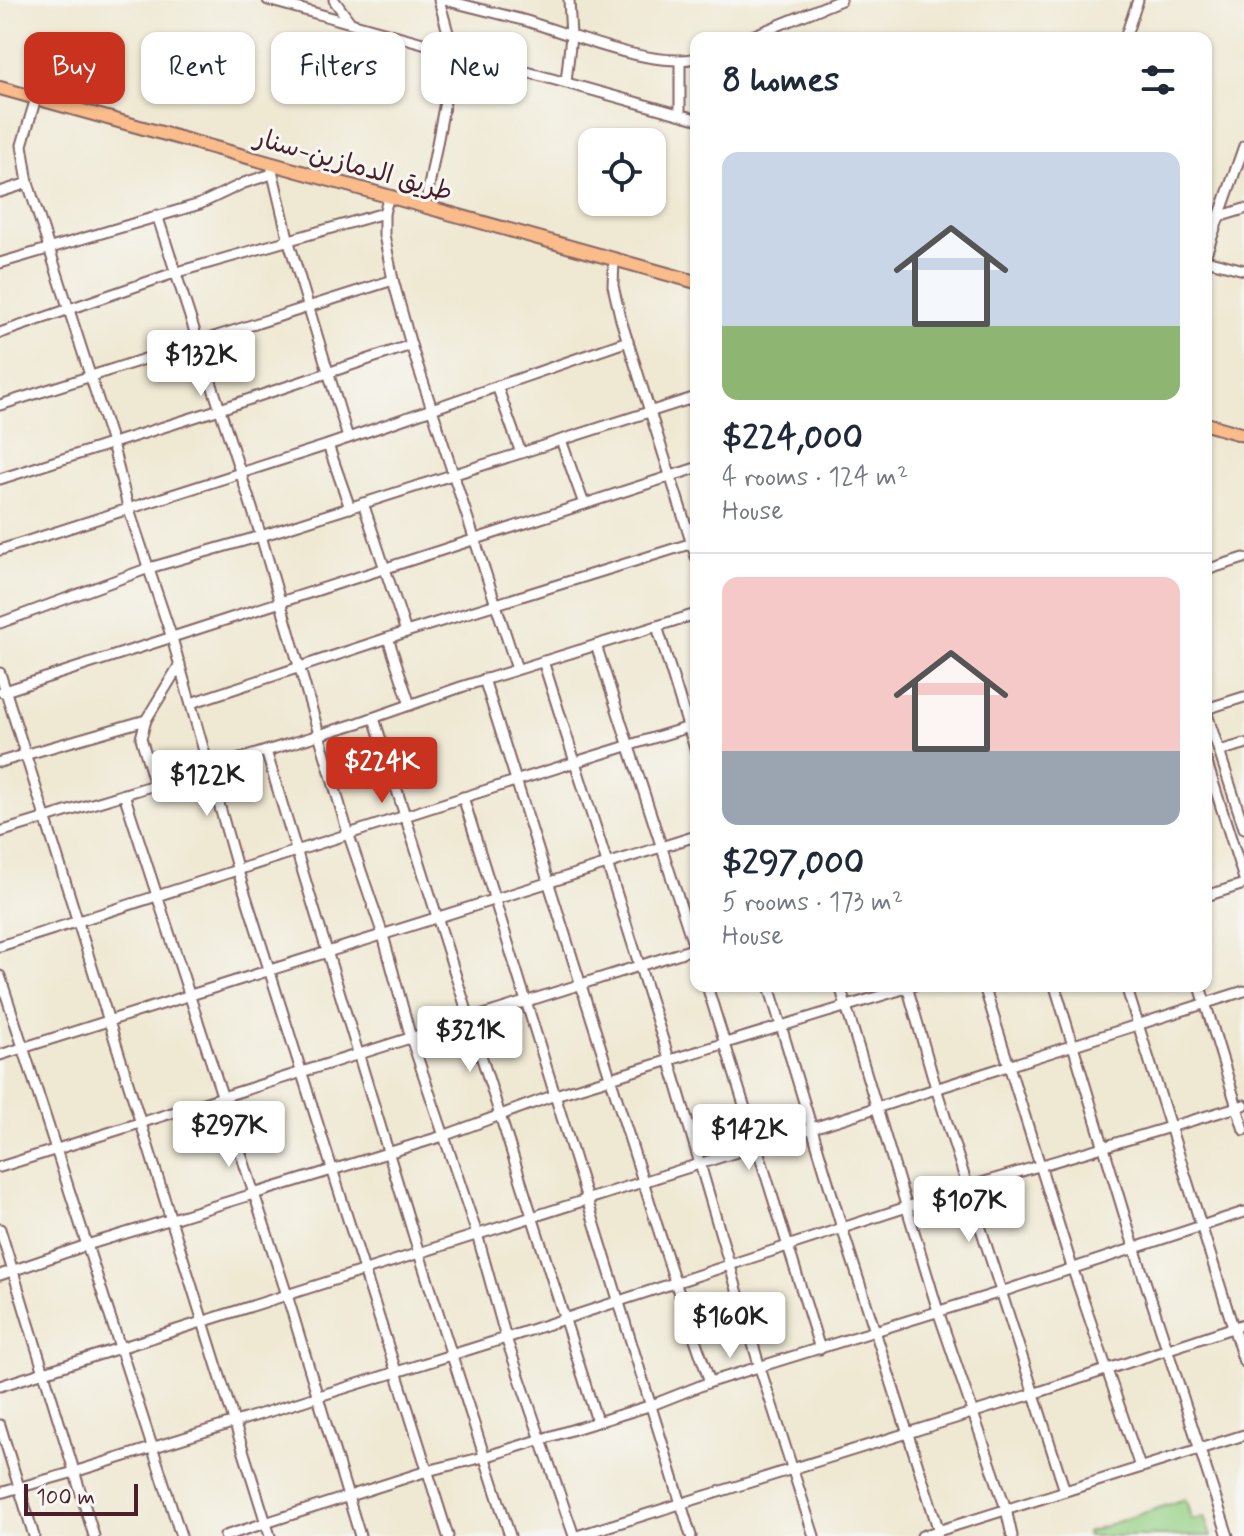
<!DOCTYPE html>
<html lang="en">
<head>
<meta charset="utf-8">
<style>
  body { margin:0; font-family:Mynerve,"Playpen Sans Arabic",sans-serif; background:#f6f6f7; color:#1f2937; height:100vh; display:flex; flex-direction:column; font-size:30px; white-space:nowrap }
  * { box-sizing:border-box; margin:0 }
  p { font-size:26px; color:#747a83 }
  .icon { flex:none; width:44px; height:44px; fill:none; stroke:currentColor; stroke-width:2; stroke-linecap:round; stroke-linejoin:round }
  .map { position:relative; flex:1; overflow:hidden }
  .details { position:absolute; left:690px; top:32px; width:522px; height:960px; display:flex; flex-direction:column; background:#fff; border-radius:16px; box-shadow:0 2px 6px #0004 }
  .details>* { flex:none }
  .hud { position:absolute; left:24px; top:32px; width:546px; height:72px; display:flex; gap:16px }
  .buttons { position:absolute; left:578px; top:128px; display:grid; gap:16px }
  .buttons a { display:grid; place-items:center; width:88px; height:88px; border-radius:16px; background:#fff; box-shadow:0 2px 6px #0004; font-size:40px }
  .scale { position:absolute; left:24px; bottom:20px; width:114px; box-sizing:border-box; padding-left:8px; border:4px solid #4a1f2b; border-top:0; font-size:22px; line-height:28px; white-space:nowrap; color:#4a1f2b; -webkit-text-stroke:6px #f6f6f2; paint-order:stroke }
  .price { position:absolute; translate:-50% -68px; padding:0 18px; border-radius:8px; background:#fff; color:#222; font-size:26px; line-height:52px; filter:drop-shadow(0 2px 4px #0008) }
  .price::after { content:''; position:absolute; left:50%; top:48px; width:24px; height:18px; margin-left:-12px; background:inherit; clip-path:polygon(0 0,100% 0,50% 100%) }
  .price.current { background:#c8321e; color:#fff }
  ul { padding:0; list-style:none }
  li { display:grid; align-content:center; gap:16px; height:424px; padding:0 32px }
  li+li { border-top:2px solid #e0e1e3 }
  li span { display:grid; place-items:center; height:248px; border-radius:16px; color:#555 }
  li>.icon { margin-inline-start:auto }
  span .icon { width:144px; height:144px; fill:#fffc; stroke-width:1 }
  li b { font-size:34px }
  h2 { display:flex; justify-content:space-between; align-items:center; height:96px; padding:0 32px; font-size:34px }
  .tag { padding:0 28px; border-radius:16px; background:#fff; box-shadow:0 2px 6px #0004; font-size:28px; line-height:72px }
  .tag.current { background:#c8321e; color:#fff }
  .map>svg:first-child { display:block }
  .green { fill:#95d084; stroke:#707858; stroke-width:2 }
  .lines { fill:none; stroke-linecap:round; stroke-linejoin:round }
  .minor-casing { stroke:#846565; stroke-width:13 }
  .highway-casing { stroke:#846565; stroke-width:16 }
  .minor { stroke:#fff; stroke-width:9 }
  .highway { stroke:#f9bc8a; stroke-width:12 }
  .labels { text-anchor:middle; stroke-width:6; stroke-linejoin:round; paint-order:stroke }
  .street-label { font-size:26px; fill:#4a1f2b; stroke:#f6f6f2 }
</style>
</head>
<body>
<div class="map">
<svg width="1244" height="1536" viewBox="0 0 1244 1536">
  <rect width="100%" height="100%" fill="#f6f6f2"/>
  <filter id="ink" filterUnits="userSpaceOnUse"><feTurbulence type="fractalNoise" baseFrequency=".0125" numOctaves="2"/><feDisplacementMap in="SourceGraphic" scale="16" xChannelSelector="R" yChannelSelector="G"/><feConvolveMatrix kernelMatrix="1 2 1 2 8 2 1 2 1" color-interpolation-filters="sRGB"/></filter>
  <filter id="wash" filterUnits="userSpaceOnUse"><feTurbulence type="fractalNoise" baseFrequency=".006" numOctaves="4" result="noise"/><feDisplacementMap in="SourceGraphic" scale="32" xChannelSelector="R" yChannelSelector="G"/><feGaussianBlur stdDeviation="1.8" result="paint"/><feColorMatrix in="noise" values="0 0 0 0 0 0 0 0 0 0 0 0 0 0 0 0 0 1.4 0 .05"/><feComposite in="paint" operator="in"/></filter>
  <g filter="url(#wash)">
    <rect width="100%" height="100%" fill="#efe8d2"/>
    <path class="green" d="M1185,1499l7,21 12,-3 7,19h-123l-1,-4z"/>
  </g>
  <g filter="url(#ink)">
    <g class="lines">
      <defs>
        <g id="minor">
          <path d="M268,0l428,119"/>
          <path d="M334,0l16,22"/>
          <path d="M445,0c26,7 52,13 78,20 45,13 129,49 173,38"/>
          <path d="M747,38l94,-38"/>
          <path d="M1125,38l13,-38"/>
          <path d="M680,62v52"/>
          <path d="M566,82l5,-46 -2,-36"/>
          <path d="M36,98l-14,47 6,38 84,260 16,64 44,131 66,233 210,665"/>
          <path d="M272,170l17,72 59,196"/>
          <path d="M0,192l28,-9"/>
          <path d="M389,196l-5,17v22l9,45 18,65 106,324"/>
          <path d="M425,207l29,-153 -15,-54"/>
          <path d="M157,215l104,321 87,297 35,102 28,103 66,196 29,104 68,198"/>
          <path d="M1218,217l26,-8"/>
          <path d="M1206,254l38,-108"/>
          <path d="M614,259l-1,27 8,34 75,237"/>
          <path d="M1206,260l38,10"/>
          <path d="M0,263l200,-59 44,-21 28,-9"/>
          <path d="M0,333l174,-60 210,-60"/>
          <path d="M497,386l24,67"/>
          <path d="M0,405l393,-125"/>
          <path d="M561,440l23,64"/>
          <path d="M328,445l22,63"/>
          <path d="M0,479l220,-70 191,-64"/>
          <path d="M363,503l43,129"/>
          <path d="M0,550l328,-105 300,-104"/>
          <path d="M1206,570l38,-12"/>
          <path d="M0,623l149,-55 112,-32 435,-139"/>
          <path d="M657,626l39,126"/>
          <path d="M388,638l22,67"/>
          <path d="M596,645l100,308"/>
          <path d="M543,661l127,401 90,306 54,168"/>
          <path d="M0,673l270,863"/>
          <path d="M484,679l191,603 35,100"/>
          <path d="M2,692l694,-224"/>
          <path d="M191,703l215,-71 290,-90"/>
          <path d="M1206,709l38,-12"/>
          <path d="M1206,711l38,117"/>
          <path d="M374,718l223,703"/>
          <path d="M266,751l153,502 91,283"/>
          <path d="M1219,751l25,-7"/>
          <path d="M1206,760l38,119"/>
          <path d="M0,762l146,-42"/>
          <path d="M155,785l-14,-47 5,-18 34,-56"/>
          <path d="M124,794l163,501 73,241"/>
          <path d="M463,797l228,739"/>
          <path d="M0,832l358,-109 103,-36 235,-73"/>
          <path d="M1206,896l38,-12"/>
          <path d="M0,946c232,-73 463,-151 696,-221"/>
          <path d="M0,976l181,560"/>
          <path d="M707,986l113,363"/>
          <path d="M769,986l73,242 97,303"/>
          <path d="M840,986l98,325 68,198 6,27"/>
          <path d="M907,986l29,102 129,403"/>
          <path d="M984,986l88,281 68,200"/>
          <path d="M1055,986l79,261 94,289"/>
          <path d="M1126,986l118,376"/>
          <path d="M1200,986l44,144"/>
          <path d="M0,1055l696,-219"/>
          <path d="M0,1167l696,-219"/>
          <path d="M0,1229l94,307"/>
          <path d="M0,1275l87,-30 356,-109 112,-41 358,-109"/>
          <path d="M0,1386l1244,-395"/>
          <path d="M0,1425l34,111"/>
          <path d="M0,1493l74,-21 432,-134 462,-151 276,-82"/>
          <path d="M225,1536l202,-65 57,-14 168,-52 58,-23 291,-90 243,-80"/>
          <path d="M577,1536l459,-143 208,-69"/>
          <path d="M922,1536l322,-101"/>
        </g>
        <g id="highway">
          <path d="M0,88l696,194"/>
          <path d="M1206,424l38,11"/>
        </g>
      </defs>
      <use href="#minor" class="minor-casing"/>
      <use href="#highway" class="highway-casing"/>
      <use href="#minor" class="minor"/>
      <use href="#highway" class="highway"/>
    </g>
  </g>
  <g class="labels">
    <g class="street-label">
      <text transform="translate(354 164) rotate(16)" y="9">طريق الدمازين-سنار</text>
    </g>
  </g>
</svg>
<div class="buttons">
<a><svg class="icon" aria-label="locate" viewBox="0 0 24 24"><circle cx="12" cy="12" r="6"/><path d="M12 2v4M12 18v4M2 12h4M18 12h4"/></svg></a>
</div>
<div class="scale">100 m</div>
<b class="price" style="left:201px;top:398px">$132K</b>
<b class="price current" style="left:382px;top:805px">$224K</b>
<b class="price" style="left:207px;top:818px">$122K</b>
<b class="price" style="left:470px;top:1074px">$321K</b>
<b class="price" style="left:229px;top:1169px">$297K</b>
<b class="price" style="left:749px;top:1172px">$142K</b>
<b class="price" style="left:969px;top:1244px">$107K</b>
<b class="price" style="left:730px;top:1360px">$160K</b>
<div class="hud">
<a class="tag current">Buy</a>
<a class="tag">Rent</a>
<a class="tag">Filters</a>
<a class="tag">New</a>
</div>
<section class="details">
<h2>8 homes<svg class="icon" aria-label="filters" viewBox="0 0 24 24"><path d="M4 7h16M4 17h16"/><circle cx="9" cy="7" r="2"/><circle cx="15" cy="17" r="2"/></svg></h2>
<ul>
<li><span style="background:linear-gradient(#c9d6e8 70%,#8fb573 0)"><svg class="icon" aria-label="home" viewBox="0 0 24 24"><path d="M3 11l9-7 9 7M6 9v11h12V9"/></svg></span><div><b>$224,000</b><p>4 rooms · 124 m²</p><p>House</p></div></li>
<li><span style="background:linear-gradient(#f6c9c9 70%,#9aa5b1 0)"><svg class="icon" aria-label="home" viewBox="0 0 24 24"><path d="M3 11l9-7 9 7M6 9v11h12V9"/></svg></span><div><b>$297,000</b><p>5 rooms · 173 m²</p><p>House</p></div></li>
</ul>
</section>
</div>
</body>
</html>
